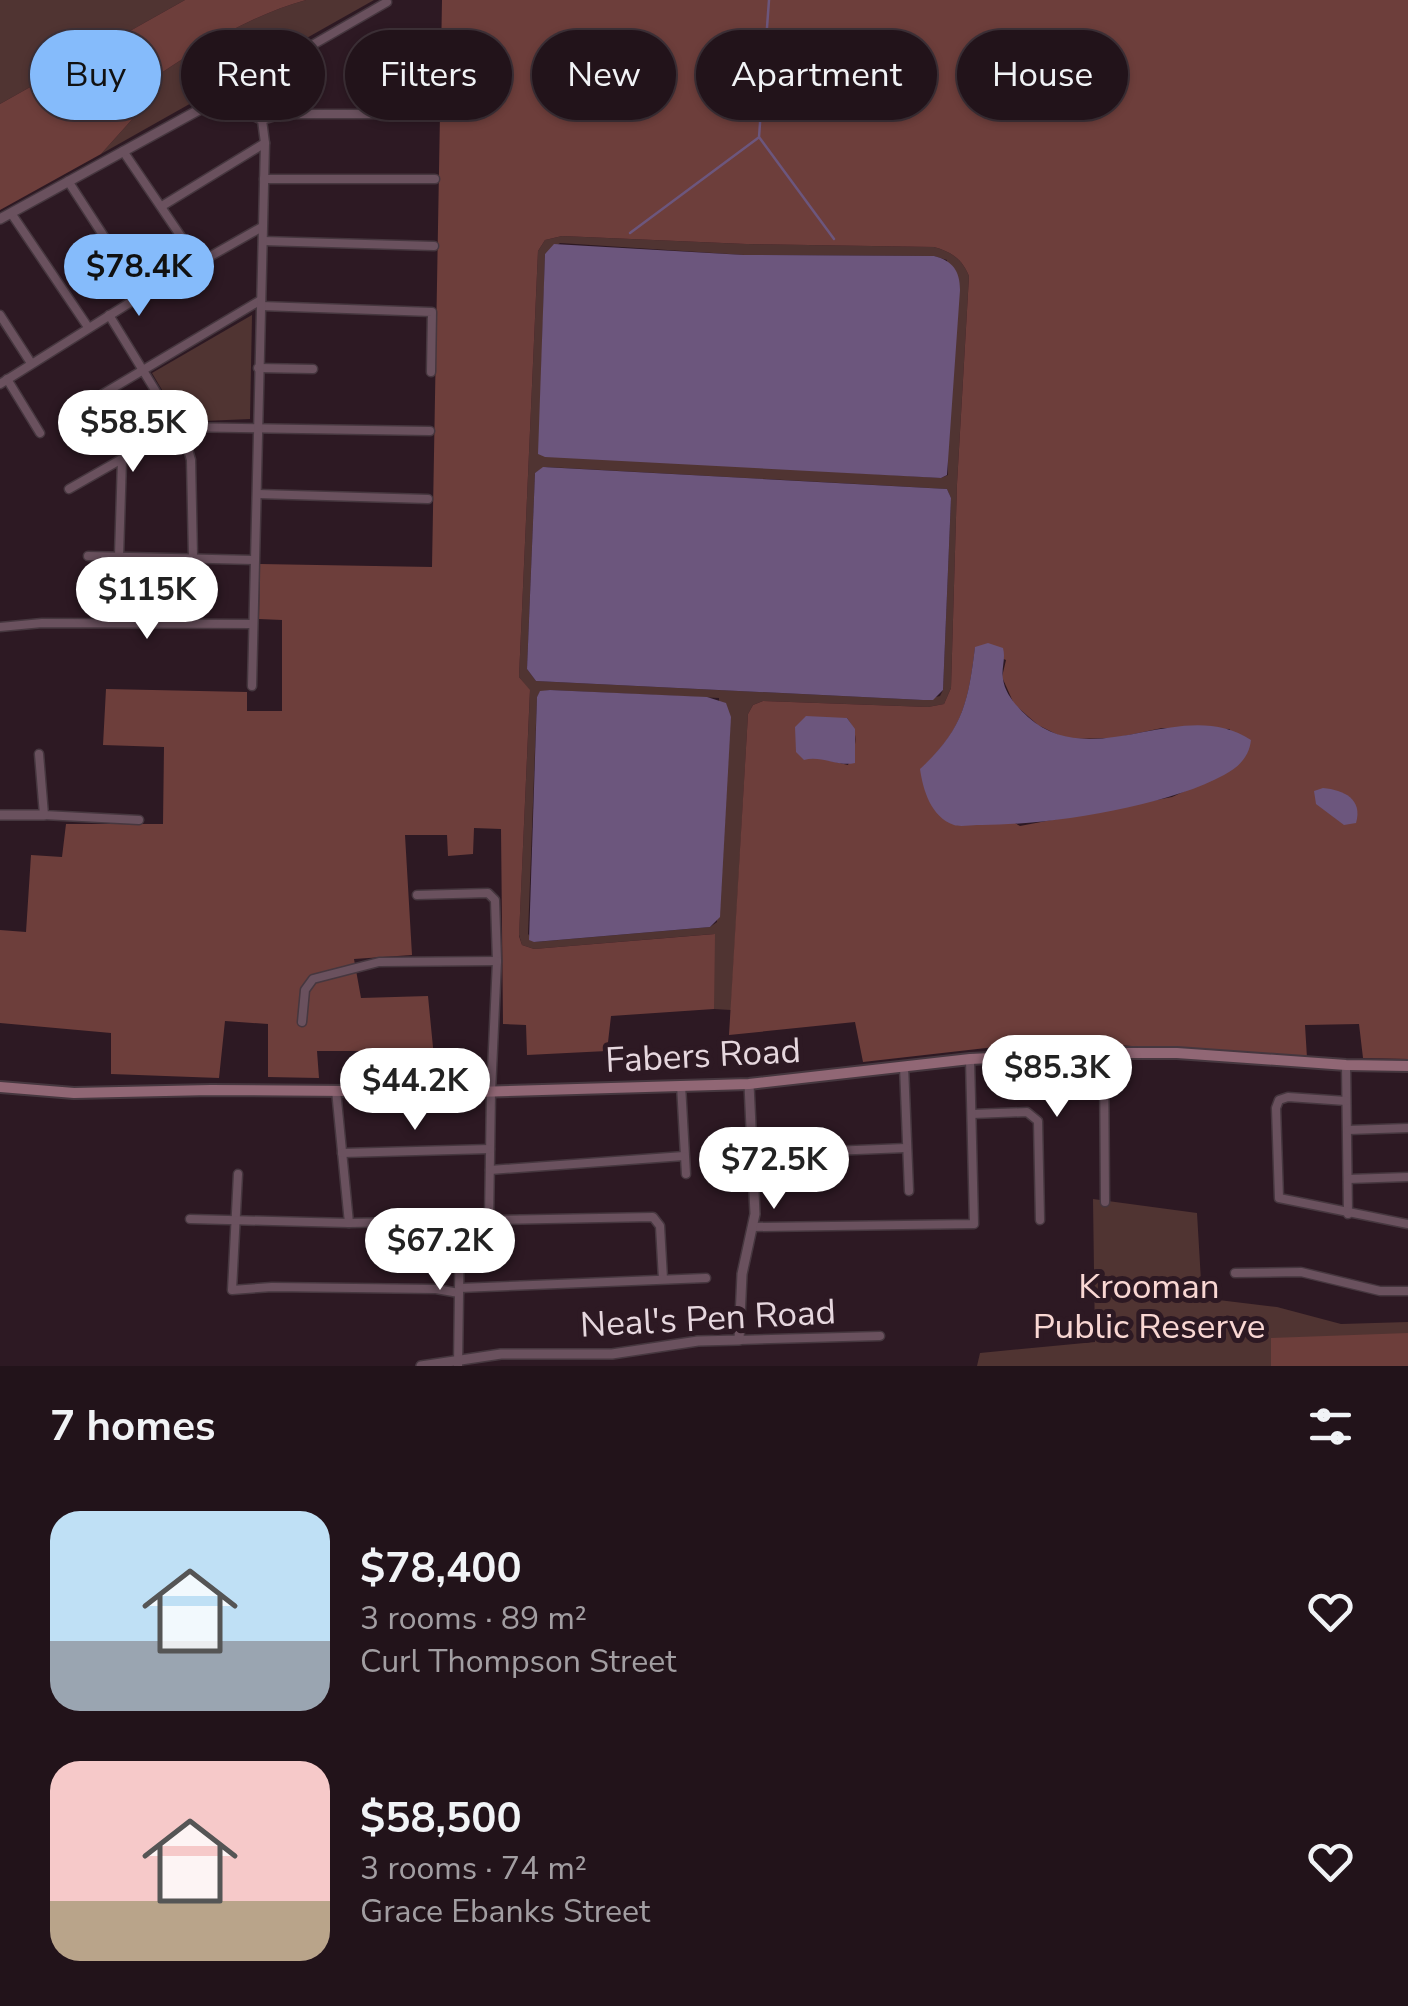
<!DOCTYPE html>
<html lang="en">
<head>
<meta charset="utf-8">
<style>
  body { margin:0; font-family:"Nunito Sans",sans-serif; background:#2a1c23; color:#f1f3f6; height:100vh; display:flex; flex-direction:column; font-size:38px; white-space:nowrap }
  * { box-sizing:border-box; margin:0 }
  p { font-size:32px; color:#a29ea2 }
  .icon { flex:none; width:55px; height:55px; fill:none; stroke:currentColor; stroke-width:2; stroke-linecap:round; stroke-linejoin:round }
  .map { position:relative; height:1366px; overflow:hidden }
  .drawer { display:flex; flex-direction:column; background:#22131a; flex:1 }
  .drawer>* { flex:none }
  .hud { position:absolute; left:30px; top:30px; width:1350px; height:90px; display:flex; gap:20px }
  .price { position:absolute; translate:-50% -85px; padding:0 22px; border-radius:35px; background:#fff; color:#222; font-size:32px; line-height:65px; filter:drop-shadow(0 2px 5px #0008) }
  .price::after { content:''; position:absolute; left:50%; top:60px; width:30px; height:22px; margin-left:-15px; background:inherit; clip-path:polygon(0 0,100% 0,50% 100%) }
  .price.selected { background:#85bbfb; color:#111 }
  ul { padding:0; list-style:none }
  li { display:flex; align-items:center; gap:30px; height:250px; padding:0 50px }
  li span { display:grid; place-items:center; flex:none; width:280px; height:200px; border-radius:30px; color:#555 }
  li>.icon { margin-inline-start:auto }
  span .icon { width:120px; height:120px; fill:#fffc; stroke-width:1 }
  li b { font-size:42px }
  h2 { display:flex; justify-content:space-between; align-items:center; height:120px; padding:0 50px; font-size:42px }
  .chip { padding:0 35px; border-radius:45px; background:#22131a; box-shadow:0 2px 8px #0004,0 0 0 2px #3f3239; font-size:35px; line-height:90px }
  .chip.selected { background:#85bbfb; color:#111 }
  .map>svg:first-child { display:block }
  .green { fill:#503432; fill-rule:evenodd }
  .forest { fill:#6d3e3b; fill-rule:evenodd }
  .water { fill:#6c567d }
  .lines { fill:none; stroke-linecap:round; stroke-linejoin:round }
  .stream { stroke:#6c567d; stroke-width:2.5 }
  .minor-casing { stroke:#46373f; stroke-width:11 }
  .tertiary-casing { stroke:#46373f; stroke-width:12 }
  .secondary-casing { stroke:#46373f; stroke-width:14 }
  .minor { stroke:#6a515e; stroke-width:8 }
  .tertiary { stroke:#6a515e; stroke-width:9 }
  .secondary { stroke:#916775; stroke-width:10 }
  .labels { text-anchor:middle; stroke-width:10; stroke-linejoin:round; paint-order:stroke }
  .street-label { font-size:35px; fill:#e6d7de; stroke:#2d1923 }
  .park-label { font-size:35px; fill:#f9d7d3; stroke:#2d1923 }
</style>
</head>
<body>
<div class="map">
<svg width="1408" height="1366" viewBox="0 0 1408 1366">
  <rect width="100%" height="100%" fill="#2d1923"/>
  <g class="green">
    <path d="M0,0h185l-185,104z"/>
    <path d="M306,0h68l-273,154 35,-39 9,-31c50,-34 103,-68 161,-84z"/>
    <path d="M562,236l184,8 188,3c18,5 28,12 35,29l-12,208 -6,204 -7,16 -16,3 -165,-6 -10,4 -5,9 -17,296 -17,-1v-75l-180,15 -12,-4 -3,-10 11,-244 -11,-14 19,-426 7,-11zM560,243l184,12 190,1 13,4 1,215 -7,3 -402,-24 6,-200zM547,467l400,22 4,9 -8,192 -3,6 -17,4 -387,-19 -9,-12 8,-196zM550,690l169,8 -2,224 -7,5 -175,15 -7,-8 9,-237 3,-5z"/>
    <path d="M252,315l-2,104 -69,3 -29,-49z"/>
    <path d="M1093,1199l104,14 5,85 75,9 64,17 67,-2v44h-431l3,-13 115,-11z"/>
  </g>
  <g class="forest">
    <path d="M185,0h121c-58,16 -111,50 -161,84l-9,31 -35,39 -101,56v-106z"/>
    <path d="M442,0h966v1059l-45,-1 -4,-34 -54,1 2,33 -205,-14 -107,3 -132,15 -8,-40 -126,13 19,-321 5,-9 10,-4 165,6 16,-3 7,-16 6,-204 12,-208c-7,-17 -17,-24 -35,-29l-188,-3 -184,-8 -17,4 -7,11 -19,426 11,13 -11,246 3,9 12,4 181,-15 -1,75 -103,7 -4,35 -80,4 -1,-30 -23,-1 -2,-195 -27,-1 -1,26 -25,2 -1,-21h-42l7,120 -58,4 7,39 67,-2 8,82 -40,2 -4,-29h-75l2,27 -51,-1v-53l-43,-3 -6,57 -108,-4v-41l-111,-10v-93l26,2 5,-77 31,2 4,-33h97l1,-77 -61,-2 3,-56 141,3v19h35v-91l-23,-1 1,-55 172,3zM975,648l31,12 -4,17 12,27 24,21 28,14 49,-1 47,-10 68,1 -34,57 -24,11 -152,29 -99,-57c42,-40 47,-66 54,-121zM830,718h17c13,17 9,28 1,47l-33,-8z"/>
    <path d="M1408,1333v33h-137v-28z"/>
  </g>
  <g class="water">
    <path d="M554,244l190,11 190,1c19,5 26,15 26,34l-13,185 -6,3 -396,-21 -7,-3 7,-200z"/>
    <path d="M543,467l404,22 4,9 -8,192 -10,10h-10l-387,-19 -9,-12 8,-196z"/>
    <path d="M988,643l15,5c3,11 -2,21 0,31 2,15 14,28 25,38 65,58 154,-23 223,23 -2,17 -12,27 -27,35 -58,32 -180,51 -247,50 -6,0 -17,2 -23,0 -23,-8 -31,-35 -34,-56 43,-40 48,-66 55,-122z"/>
    <path d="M550,690l157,7 19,6 5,14 -11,200 -10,10 -176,15 -5,-2 8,-243 3,-6z"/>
    <path d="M806,716l41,2 8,11v34c-18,4 -34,-8 -51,-3l-8,-8 -1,-25z"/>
    <path d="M1323,788c21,2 40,11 33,35l-12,2 -28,-21 -2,-13z"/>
  </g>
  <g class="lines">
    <g class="stream">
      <path d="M769,0l-10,137 75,102"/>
      <path d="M630,233l128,-95"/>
    </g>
    <defs>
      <g id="minor">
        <path d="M217,100l45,20 20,-6h155"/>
        <path d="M217,100l170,-98"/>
        <path d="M123,151l76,112"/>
        <path d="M264,179h171"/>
        <path d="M68,181l74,114"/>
        <path d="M162,206l103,-63"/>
        <path d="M11,213l77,114"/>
        <path d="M263,241l171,5"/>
        <path d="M261,306l171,6 -1,60"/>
        <path d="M0,315l31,48"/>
        <path d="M109,315l76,124 6,21 2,97"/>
        <path d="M258,368l55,1"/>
        <path d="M7,379l33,54"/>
        <path d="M0,384l142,-89 120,-68"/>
        <path d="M86,404l175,-104"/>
        <path d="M69,489l109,-62 252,4"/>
        <path d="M258,494l170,5"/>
        <path d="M88,556l166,4"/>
        <path d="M119,556l3,-96"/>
        <path d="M0,627l42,-4 210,1"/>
        <path d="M252,686l13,-543 -3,-23"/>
        <path d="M39,754l5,61 95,5"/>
        <path d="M417,895l71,-2 7,7 2,61 -6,131 -2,128"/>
        <path d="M302,1022l3,-32 8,-11 66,-17 118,-1"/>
        <path d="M1104,1053l1,149"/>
        <path d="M1346,1065l2,149"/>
        <path d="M904,1066l5,125"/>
        <path d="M681,1085l5,89"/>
        <path d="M336,1090l13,133"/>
        <path d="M1346,1101l-58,-4 -9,3 -3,8 3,90 129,26"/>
        <path d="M972,1114l55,-2 11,9 2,99"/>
        <path d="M1348,1130l60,-2"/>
        <path d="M342,1153l148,-4"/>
        <path d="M753,1154l153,-6"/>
        <path d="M490,1170l194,-14"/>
        <path d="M238,1174l-6,116 40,-3 164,2 23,4"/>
        <path d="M1348,1179l60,-2"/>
        <path d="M190,1219l159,4 304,-6 7,9 3,53"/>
        <path d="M753,1227l221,-3 -4,-165"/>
        <path d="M1235,1273l66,-1 79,19h28"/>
        <path d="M459,1288l247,-10"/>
        <path d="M739,1340l141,-4"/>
        <path d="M458,1366l2,-145"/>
      </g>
      <g id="tertiary">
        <path d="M0,219l217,-119"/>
        <path d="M0,815h44"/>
        <path d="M421,1366l80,-12h111l86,-13 41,-1 3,-66 13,-60 -6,-130"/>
      </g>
      <path id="secondary" d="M0,1087l74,6 137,-3 265,2 273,-8 221,-25 134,-6h73l169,12 62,1"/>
    </defs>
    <use href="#minor" class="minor-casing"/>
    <use href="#tertiary" class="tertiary-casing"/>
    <use href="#secondary" class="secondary-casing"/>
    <use href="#minor" class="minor"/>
    <use href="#tertiary" class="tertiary"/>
    <use href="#secondary" class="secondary"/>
  </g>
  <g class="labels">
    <g class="street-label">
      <text transform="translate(703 1055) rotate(-3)" y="12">Fabers Road</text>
      <text transform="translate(708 1318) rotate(-3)" y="12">Neal's Pen Road</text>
    </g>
    <g class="park-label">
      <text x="1149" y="1298">Krooman<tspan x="1149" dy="40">Public Reserve</tspan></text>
    </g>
  </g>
</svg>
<b class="price selected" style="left:139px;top:319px">$78.4K</b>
<b class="price" style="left:133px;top:475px">$58.5K</b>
<b class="price" style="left:147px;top:642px">$115K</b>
<b class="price" style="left:1057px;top:1120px">$85.3K</b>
<b class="price" style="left:415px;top:1133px">$44.2K</b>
<b class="price" style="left:774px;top:1212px">$72.5K</b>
<b class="price" style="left:440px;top:1293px">$67.2K</b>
<div class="hud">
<a class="chip selected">Buy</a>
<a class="chip">Rent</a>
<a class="chip">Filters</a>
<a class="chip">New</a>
<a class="chip">Apartment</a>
<a class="chip">House</a>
</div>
</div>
<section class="drawer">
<h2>7 homes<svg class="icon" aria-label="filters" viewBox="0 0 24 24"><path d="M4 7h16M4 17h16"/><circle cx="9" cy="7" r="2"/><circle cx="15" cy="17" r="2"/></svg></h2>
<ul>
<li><span style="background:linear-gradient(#bfe0f5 65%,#9aa5b1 0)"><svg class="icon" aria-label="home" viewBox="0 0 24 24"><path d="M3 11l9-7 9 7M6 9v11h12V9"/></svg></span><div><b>$78,400</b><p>3 rooms · 89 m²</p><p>Curl Thompson Street</p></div><svg class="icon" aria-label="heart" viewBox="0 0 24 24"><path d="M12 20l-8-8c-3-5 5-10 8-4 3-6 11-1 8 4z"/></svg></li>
<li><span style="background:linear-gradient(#f6c9c9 70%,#b9a48a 0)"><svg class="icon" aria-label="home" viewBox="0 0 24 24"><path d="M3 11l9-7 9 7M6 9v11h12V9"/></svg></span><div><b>$58,500</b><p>3 rooms · 74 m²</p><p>Grace Ebanks Street</p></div><svg class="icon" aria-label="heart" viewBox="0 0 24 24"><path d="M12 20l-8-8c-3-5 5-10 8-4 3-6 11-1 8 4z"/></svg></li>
</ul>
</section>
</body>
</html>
